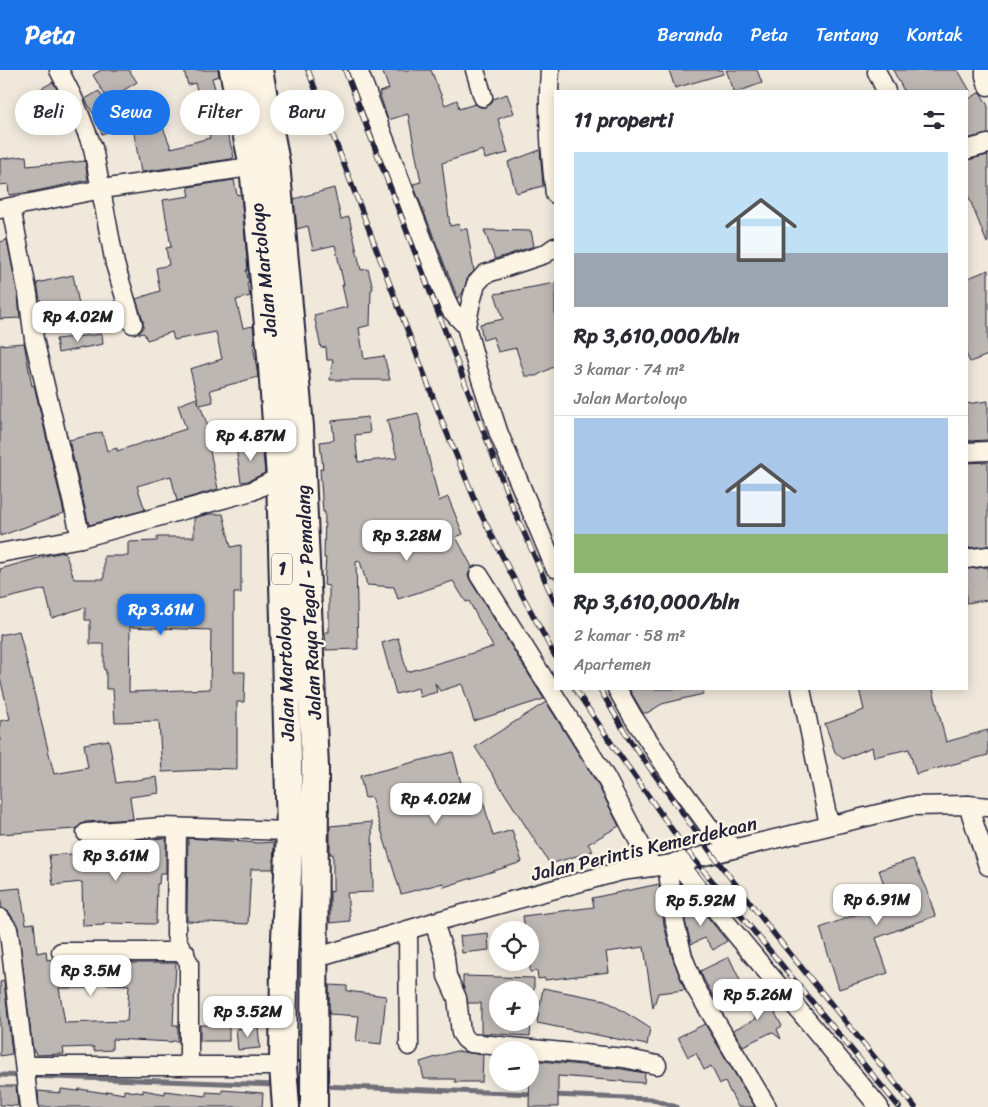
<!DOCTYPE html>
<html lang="id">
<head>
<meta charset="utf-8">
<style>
  body { margin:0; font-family:Sriracha,sans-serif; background:#f2f2f3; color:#2b2b33; height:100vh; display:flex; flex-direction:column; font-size:19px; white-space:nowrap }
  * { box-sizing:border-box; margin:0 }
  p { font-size:16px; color:#7c7c81 }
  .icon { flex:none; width:28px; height:28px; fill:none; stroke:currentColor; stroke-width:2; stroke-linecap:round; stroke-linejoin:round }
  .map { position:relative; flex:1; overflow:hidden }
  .panel { position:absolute; left:554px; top:20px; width:414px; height:600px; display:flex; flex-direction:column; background:#fff; border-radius:0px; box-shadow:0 2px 12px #0003 }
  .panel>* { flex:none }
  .hud { position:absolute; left:15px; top:20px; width:464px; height:45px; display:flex; gap:10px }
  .tools { position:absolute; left:489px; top:851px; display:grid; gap:10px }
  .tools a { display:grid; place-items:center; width:50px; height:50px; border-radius:50%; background:#fff; box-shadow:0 2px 12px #0003; font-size:25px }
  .price { position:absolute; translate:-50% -42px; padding:0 11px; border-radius:10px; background:#fff; color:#222; font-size:16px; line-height:32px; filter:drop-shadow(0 1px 2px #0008) }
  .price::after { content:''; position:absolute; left:50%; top:30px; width:15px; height:11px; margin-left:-8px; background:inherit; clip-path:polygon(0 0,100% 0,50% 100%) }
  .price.selected { background:#1a73e8; color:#fff }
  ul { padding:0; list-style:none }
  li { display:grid; align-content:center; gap:10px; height:265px; padding:0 20px }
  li+li { border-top:1px solid #e1e1e2 }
  li span { display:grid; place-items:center; height:155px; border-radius:0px; color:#555 }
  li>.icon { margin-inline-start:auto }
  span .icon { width:90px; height:90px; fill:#fffc; stroke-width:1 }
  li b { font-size:21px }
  h2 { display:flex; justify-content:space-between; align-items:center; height:60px; padding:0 20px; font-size:21px }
  .pill { padding:0 18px; border-radius:22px; background:#fff; box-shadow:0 2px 12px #0003; font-size:18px; line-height:45px }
  .pill.selected { background:#1a73e8; color:#fff }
  header { display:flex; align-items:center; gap:30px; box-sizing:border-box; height:70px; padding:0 25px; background:#1a73e8; color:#fff }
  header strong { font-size:24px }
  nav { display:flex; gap:28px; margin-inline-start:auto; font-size:18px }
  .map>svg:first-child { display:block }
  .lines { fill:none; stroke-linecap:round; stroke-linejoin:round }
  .stream { stroke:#716f79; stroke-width:5 }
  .building { fill:#bcb7b3; stroke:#22223b; fill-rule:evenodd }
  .minor-casing { stroke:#22223b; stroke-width:21 }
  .highway-casing { stroke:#22223b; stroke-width:30 }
  .minor { stroke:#fcf5e5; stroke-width:18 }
  .highway { stroke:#fcf5e5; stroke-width:26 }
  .rail-casing { stroke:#22223b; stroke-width:5.5 }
  .rail { stroke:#fcf5e5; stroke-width:4; stroke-dasharray:11; stroke-linecap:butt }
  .labels { text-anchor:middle; stroke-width:5; stroke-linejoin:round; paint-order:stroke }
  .shield { fill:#fcf5e5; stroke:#63616e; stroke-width:1 }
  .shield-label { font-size:18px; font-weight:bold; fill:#22223b }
  .street-label { font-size:19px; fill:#22223b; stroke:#fcf5e5 }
</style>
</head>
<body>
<header>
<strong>Peta</strong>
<nav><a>Beranda</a><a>Peta</a><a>Tentang</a><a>Kontak</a></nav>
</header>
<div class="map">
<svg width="988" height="1037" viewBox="0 0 988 1037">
  <rect width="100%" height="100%" fill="#efe8db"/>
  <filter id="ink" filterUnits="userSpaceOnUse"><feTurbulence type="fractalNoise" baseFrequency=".02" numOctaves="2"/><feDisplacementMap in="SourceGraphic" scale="10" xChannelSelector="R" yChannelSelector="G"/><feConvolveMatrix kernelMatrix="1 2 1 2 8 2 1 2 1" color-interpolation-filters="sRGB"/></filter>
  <g filter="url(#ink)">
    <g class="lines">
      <g class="stream">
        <path d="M0,1005l277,10"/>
        <path d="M320,1016l214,8"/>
        <path d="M553,1025l98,4 25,8"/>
      </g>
    </g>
    <g class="building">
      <path d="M101,0h28l8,12 -29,18 -15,-25z"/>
      <path d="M184,0h34l1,6 -7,2 22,79 -3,2 -90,13 -9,-49 13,-2 -1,-6 13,-3 14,36 39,-10 -15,-55 -7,2z"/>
      <path d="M382,0h49l14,35 12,-5 2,9 16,-5 5,3h6l5,-3 2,-5 14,-5 7,19 -16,6 10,34 -23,6 -2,-9 -41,13 8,63 9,-2 1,5h7l7,42 -6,6 -5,15 -5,7 -45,-115 8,-2 -13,-68 -20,6 -9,-28 10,-3z"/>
      <path d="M669,0h54v4l-48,14z"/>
      <path d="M726,0h31l5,13 -22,8h-6z"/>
      <path d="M893,0h65l12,21h-66z"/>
      <path d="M53,12l7,13 -18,10 -7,-13z"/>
      <path d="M99,21l20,37 -17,6 -7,-17 -10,-18z"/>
      <path d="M980,22l8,14v28l-22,5v-38z"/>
      <path d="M540,80l3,36 -27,7 -8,-31z"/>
      <path d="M988,85v88h-1l-21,-53v-30z"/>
      <path d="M26,86l1,10 20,-2 1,1 37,-4 3,19 -57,12 -22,3 -1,-11 -8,1v-26z"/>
      <path d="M234,110l3,15 4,-1 7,76h-2l3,13 -2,1 3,12 -14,4 7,28 10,-2 2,17 -2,1 5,33 -48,13 3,12 -13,3 11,30 -4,2 11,52 -41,12 -6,-25 -34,10 8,24 -56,15 -20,-85 33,-8 5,19 10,-3v3l69,-22 -8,-24 19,-7 2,6 -9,-35 32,-10 -6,-27 -42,8 -2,-8 -25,8 -3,-7 -5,1 4,-7v-6l-7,-22 24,-8 -4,-23 13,-3 -3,-17 5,-1 -8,-47 27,-4 -2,-9z"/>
      <path d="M334,118l7,31 8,-2 12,53 7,-1 5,20 -2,1 -1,35 -11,3 5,31 20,-3 6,24h-60l3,-20h-6l-1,-13 -5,1 -7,-33 33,-8 -5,-22h2l-9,-40 -22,5 -5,-24 -11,3 -3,-30z"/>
      <path d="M484,160l47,1 3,15 -39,13z"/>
      <path d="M7,170l11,56 2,22 -20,1v-77z"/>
      <path d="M988,200v85l-18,7 -4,-8v-75z"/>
      <path d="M73,205l8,39 -38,2 -6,-33z"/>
      <path d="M555,213v83l-19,10h-11l-9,-28 -18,4 -5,-15 -10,3 -3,-16 23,-5 -8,-25z"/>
      <path d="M102,264l1,10 -45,9 -2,-14z"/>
      <path d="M24,273l8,43 2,-1 30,128 -64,23v-191z"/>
      <path d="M988,331v39l-22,1v-37z"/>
      <path d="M418,343l21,88 9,-4 15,37 -7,3 16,30 -4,8 2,5 74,119 -70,22 -12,-37 -22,7 -5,-8 2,9 -17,5 -2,-9 -22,6 -14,-51 16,-5 9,34 86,-25 -24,-46 -3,1 -13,-21 -55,18 -4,-12 -27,-2 -7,-24 -4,1 2,87 -32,1 -1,-18h4v-46l-5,-1 2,-27h-2l1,-46h-2l-3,-43h3l-3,-27 14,-2 -2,-19 36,-4 2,16 -15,2 3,27 39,-4 -10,-38z"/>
      <path d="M262,373l3,30 -17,8 -7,1 -5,-35z"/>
      <path d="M988,392v84l-22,2v-85z"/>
      <path d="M209,444h14l8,33 10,-2v48h-7v79h11l-1,30h-7v67l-31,-1v2l-44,2 -3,-51 -44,1 -2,-33h-7v-19h-2v-26h-14v-24h-5v-13l-33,11 -7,-29 -45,11v-31l49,-14 16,-3 9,27h30v-23h24v-14l29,-1v-4h37v-19zM130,557l81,3 -1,59 -81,3z"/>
      <path d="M988,497v33l-22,3v-34z"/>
      <path d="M19,561l35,143 34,-6 -4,-24 25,-4 7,43 41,-6 2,16 -29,4 3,22 -48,3 -5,3 -4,4 -76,5v-113l10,-2 -10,-41v-43z"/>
      <path d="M629,619h74v5l-41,10 -15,9h-4z"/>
      <path d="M859,619h74l13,53 42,-12v25l-72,19 -7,-25 -35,8 -2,-10 -29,12 -8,-7 -10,-28 39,-14z"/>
      <path d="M546,632l51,81 22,43 -31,18 5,7 -43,13 -75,-117z"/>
      <path d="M453,682l10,39 16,-4 14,49 19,-6 10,32 -78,25 -1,-4 -42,11 -30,-97 -6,1 -5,-22z"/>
      <path d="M372,752l1,70 -26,1 3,28 -20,2v-32l3,1v-38h-3v-28z"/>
      <path d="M166,768v35h-6l-1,11h-2l-1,40 -52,-1v2l-21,1 -1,-44 -29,3 -4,-30 73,-3v-11z"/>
      <path d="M188,768l71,5 15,-1 -1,27h-22l-3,55 -61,-3z"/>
      <path d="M913,789l14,30 8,27 -59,22 12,35 -49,16 -19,-61 70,-26 -11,-32z"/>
      <path d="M659,814l5,41 9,34 12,31 -27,3 -5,15 -9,-61 -38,5 3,20 -64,8v-2l-7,1 -1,-8 -7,1v-42h-5l-2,-14 71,-9 -2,-9z"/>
      <path d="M681,816l2,2 7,26 11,-5 26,32 -14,9 -8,-12 -14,6 -6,-23z"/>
      <path d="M20,818l6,36 8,-1 3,30 9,-2 1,9 7,-1 7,4h115l-3,62h5v16h-6v1l-60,-3v11l-18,1v-4l-31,1 1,6 -28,1 -1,-4h-2l-15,-124 -9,-15 -7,-4 -2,-12v-6zM91,913l38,2 -2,36 -62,2 -6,-35h31z"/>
      <path d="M488,863l1,17 -27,3 -2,-17z"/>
      <path d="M729,887l16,34 -27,13 -13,-22 -5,-11z"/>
      <path d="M463,906l71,2v12h-36v32h33l-1,14 -49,-3v-30h-13l-5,-18z"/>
      <path d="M4,911l8,73 -12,2v-74z"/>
      <path d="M329,915l18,1v5l39,5 -5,48 -25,-3 3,-25 -30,-2z"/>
      <path d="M543,918l62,12 45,28 -3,17 -110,-22z"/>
      <path d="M758,919l10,22 5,-2 9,17 -5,3 4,10 -9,-7 -29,14 -10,-16 23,-11 -11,-23z"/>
      <path d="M705,954l50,83h-17l-13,-25 -5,2 -9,-18 -7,4 -8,-17 -8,4 -10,-20z"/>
      <rect x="200" y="955" width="29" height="16"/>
      <path d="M258,957l2,21 -22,2 -2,-21z"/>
      <path d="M456,981l27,4 -1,27h-27v-3h-31l-4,-17z"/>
      <path d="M530,990l92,9 23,4 -1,10 -86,-7v31h-29z"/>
      <path d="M0,1016h16l2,20 -18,-1z"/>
      <path d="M61,1019l17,2 1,-2 27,4 1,-2 17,3v-4l19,3v-3l22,4v-3l41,5v-4l16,1v-3l41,3 -1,14h-223l-1,-16 23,2z"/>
    </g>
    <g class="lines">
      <defs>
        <g id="minor">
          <path d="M59,0l14,28 20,50 22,116 18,60"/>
          <path d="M358,0l87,227 6,13 15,16"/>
          <path d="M475,0l8,27"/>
          <path d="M550,0c-3,42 0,82 5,124"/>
          <path d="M985,0v6l3,10"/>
          <path d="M877,2l9,19"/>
          <path d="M966,80l22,-6"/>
          <path d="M11,138l17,86 6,45 47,199"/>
          <path d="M0,139l102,-20 161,-24"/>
          <path d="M555,177l-10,7 -60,20 -9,10 -5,18 -5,24 12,44 21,64 56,134"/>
          <path d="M966,382l22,-1"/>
          <path d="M0,483l81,-15 171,-47 28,-14"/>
          <path d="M966,489l22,-3"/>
          <path d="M479,505l127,203 46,89"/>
          <path d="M617,619l16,28 43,65 37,50 22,16"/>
          <path d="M801,619l28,136"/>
          <path d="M968,735l20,61"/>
          <path d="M177,758l-1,107 2,7 11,21v102"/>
          <path d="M86,763l76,-6 128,4"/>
          <path d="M676,792l203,245"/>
          <path d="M667,795l8,58 8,34 12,30 72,120"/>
          <path d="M0,848l8,11 2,12 19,166"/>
          <path d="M434,852l11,35 2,19 10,22 4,35 4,6 5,4 154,15 33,7"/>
          <path d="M408,860l1,116"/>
          <path d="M61,882h124"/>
          <path d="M314,888l120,-36 187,-51 46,-6 244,-59 57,-1 20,2"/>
          <path d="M25,996h258"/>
        </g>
        <g id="highway">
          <path d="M233,0l20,96 19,201 8,110 10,354 -6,129 -1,106 3,41"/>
          <path d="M259,0l17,93 24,264 15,340 -1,340"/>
        </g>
      </defs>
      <use href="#minor" class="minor-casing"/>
      <use href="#highway" class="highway-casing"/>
      <use href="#minor" class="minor"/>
      <use href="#highway" class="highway"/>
      <defs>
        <g id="rail">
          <path d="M308,0l136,356 36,86 40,79 35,65"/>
          <path d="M345,0l166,433 44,100"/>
          <path d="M575,619l41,61 69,98 214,259"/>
          <path d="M600,619l29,50 83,115 63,81 140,172"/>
        </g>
      </defs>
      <use href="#rail" class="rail-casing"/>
      <use href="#rail" class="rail"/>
    </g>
  </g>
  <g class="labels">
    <rect class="shield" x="272" y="483.5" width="20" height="31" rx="4"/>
    <g class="shield-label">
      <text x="282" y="505">1</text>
    </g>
    <g class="street-label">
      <text transform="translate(263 200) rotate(-96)" y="7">Jalan Martoloyo</text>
      <text transform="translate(308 532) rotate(-93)" y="7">Jalan Raya Tegal - Pemalang</text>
      <text transform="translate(285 604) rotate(-92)" y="7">Jalan Martoloyo</text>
      <text transform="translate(644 778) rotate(-13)" y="7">Jalan Perintis Kemerdekaan</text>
    </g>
  </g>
</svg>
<div class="tools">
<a><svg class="icon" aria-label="locate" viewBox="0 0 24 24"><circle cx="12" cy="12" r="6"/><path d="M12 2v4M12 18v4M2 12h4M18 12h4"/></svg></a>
<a>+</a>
<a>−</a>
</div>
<b class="price" style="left:78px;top:273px">Rp 4.02M</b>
<b class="price" style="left:251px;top:392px">Rp 4.87M</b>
<b class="price" style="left:407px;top:492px">Rp 3.28M</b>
<b class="price selected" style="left:161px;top:566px">Rp 3.61M</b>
<b class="price" style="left:436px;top:755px">Rp 4.02M</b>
<b class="price" style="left:116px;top:812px">Rp 3.61M</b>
<b class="price" style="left:877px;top:856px">Rp 6.91M</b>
<b class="price" style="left:701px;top:857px">Rp 5.92M</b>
<b class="price" style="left:91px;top:927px">Rp 3.5M</b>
<b class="price" style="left:758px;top:951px">Rp 5.26M</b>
<b class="price" style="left:248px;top:968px">Rp 3.52M</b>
<div class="hud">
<a class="pill">Beli</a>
<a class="pill selected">Sewa</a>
<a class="pill">Filter</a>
<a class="pill">Baru</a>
</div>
<section class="panel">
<h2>11 properti<svg class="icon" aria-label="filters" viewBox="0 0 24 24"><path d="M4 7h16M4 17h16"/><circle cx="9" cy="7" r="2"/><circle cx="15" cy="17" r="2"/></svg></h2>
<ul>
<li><span style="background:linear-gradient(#bfe0f5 65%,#9aa5b1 0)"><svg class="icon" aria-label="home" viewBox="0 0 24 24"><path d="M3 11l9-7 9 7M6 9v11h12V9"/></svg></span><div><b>Rp 3,610,000/bln</b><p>3 kamar · 74 m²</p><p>Jalan Martoloyo</p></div></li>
<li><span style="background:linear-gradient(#a9c7e8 75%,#8fb573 0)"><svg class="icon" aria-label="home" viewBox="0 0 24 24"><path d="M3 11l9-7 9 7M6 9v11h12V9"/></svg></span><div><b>Rp 3,610,000/bln</b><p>2 kamar · 58 m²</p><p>Apartemen</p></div></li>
</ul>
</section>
</div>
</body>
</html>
